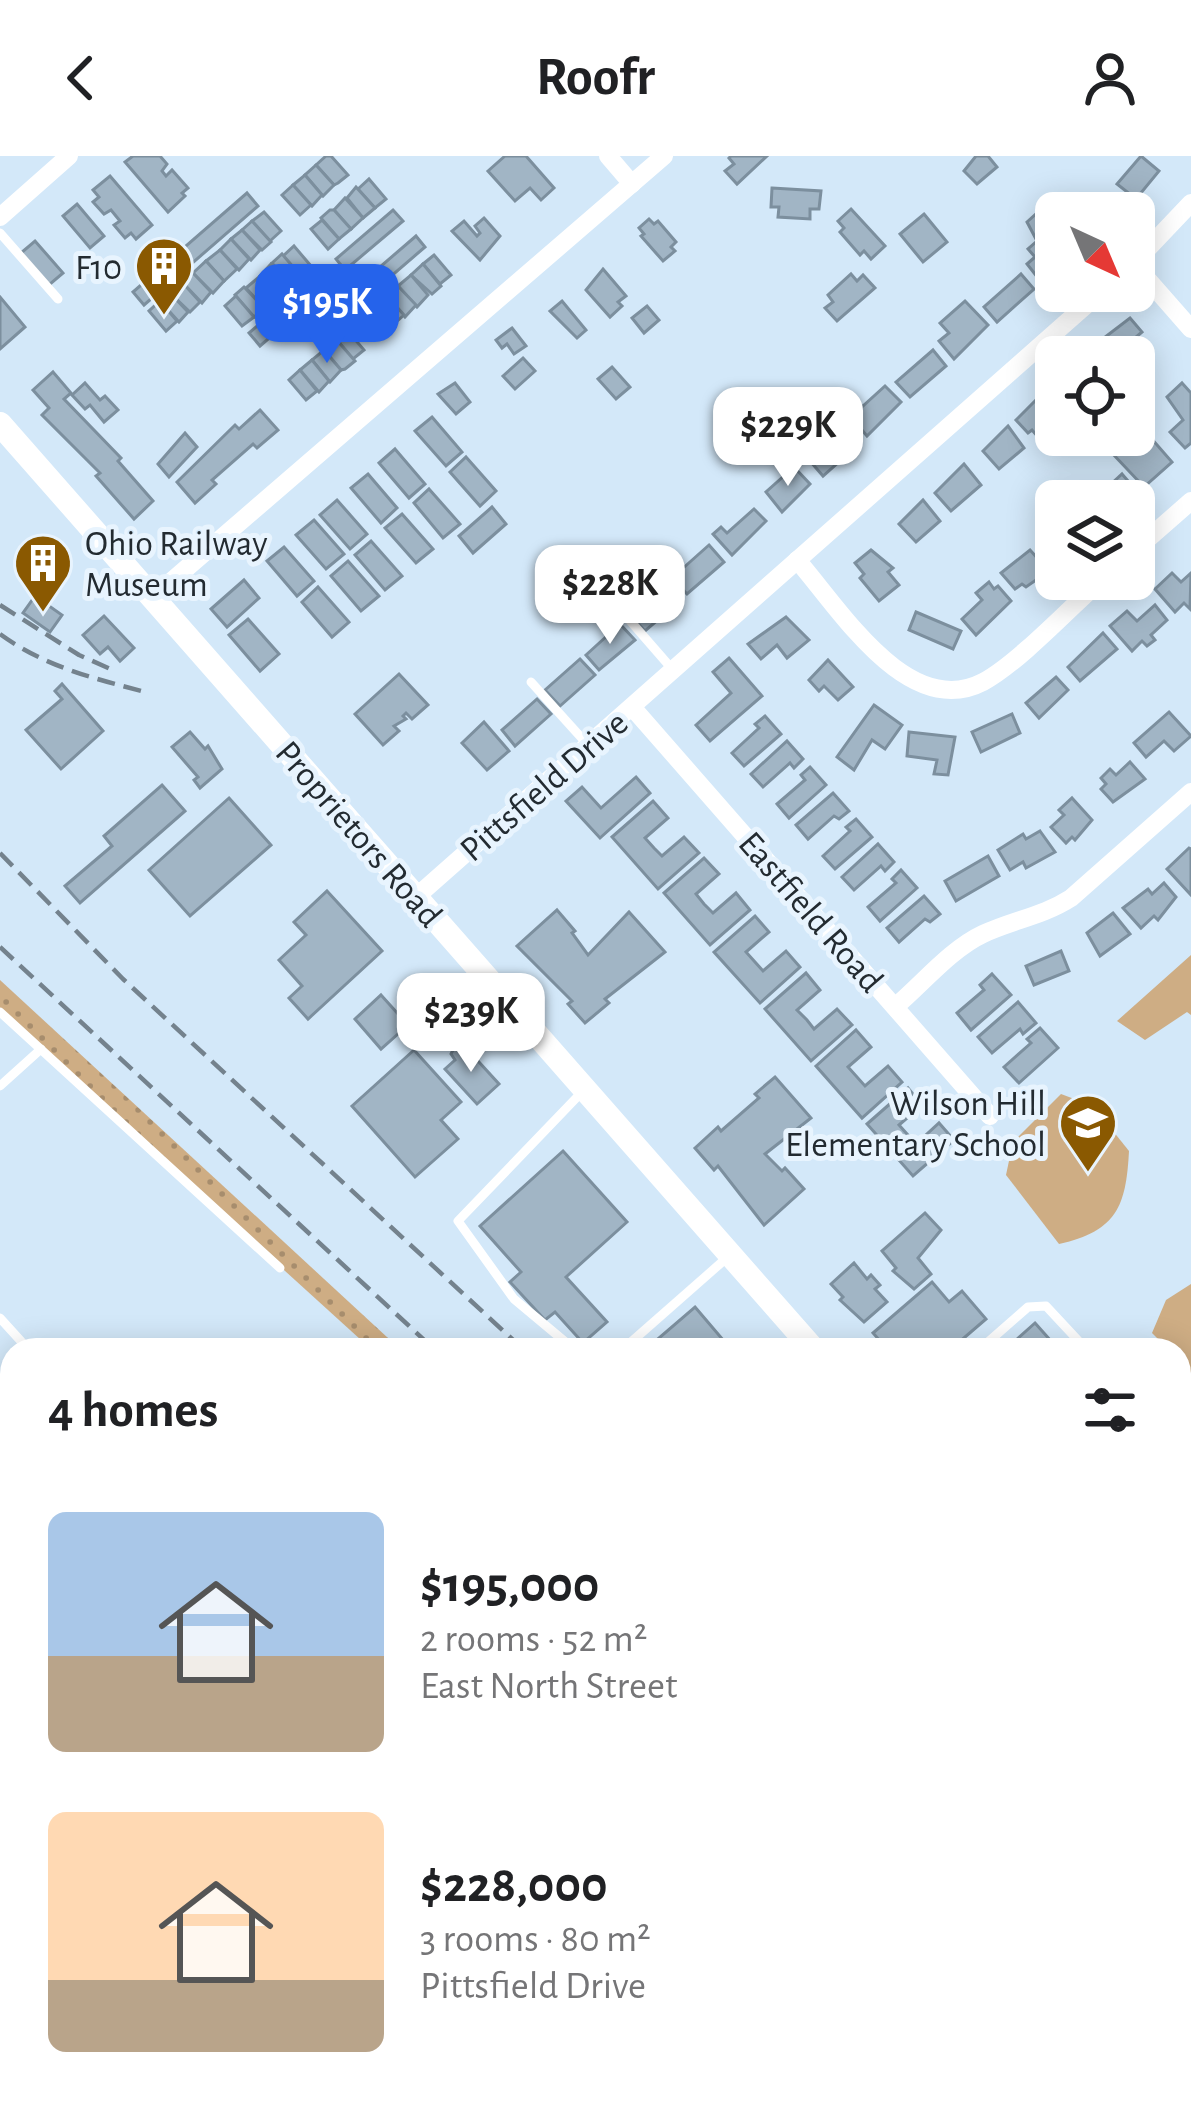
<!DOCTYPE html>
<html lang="en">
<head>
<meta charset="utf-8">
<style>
  body { margin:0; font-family:"Alegreya Sans",sans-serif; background:#f2f2f2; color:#202124; height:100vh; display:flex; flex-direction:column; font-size:45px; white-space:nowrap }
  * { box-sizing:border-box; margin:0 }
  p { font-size:39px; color:#757577 }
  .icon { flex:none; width:66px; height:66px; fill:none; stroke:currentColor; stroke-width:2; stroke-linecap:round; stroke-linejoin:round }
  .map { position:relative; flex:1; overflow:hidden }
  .sheet { position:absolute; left:0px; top:1182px; width:1191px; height:771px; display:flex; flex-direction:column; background:#fff; border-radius:36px 36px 0 0; box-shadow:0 6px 30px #0003 }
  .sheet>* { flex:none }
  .needle { width:78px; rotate:136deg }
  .buttons { position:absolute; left:1035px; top:36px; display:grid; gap:24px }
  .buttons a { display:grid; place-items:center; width:120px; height:120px; border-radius:18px; background:#fff; box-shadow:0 6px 30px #0003; font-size:60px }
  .price { position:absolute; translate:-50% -102px; padding:0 27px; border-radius:24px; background:#fff; color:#222; font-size:39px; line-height:78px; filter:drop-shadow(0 3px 6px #0008) }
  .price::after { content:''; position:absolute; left:50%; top:72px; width:36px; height:27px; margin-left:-18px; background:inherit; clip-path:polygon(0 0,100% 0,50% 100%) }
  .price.selected { background:#2563eb; color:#fff }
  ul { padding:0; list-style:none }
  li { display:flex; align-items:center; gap:36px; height:300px; padding:0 48px }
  li span { display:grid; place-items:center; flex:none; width:336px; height:240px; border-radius:18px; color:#555 }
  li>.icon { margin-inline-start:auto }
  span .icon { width:144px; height:144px; fill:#fffc; stroke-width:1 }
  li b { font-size:51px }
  h2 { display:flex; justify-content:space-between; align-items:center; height:144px; padding:0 48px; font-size:51px }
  header { display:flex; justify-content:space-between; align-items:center; height:156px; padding:0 48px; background:#fff; font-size:54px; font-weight:600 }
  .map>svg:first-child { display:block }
  .grass { fill:url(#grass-dots) }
  .park { fill:#cead84 }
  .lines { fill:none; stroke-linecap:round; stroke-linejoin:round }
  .stream { stroke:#8fc8f3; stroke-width:4.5 }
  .building { fill:#a1b5c5; stroke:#7c8f9e; stroke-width:3 }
  .service { stroke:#fff; stroke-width:9 }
  .minor { stroke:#fff; stroke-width:18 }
  .tertiary { stroke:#fff; stroke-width:24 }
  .rail { stroke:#74828d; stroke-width:4.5; stroke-dasharray:18 9; stroke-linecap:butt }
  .labels { text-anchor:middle; stroke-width:10; stroke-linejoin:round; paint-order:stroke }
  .poi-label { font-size:36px; fill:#232b31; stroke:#e8f4fe; text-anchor:end }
  .street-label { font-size:36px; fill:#232b31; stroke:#e8f4fe }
</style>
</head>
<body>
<header><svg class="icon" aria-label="back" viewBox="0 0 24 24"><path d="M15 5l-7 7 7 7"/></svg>Roofr<svg class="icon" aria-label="person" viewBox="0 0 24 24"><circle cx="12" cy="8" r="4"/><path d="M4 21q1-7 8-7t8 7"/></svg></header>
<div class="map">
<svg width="1191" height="1952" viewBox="0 0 1191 1952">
  <defs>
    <pattern id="grass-dots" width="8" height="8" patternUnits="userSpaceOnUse" patternTransform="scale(3)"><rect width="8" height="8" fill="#cead84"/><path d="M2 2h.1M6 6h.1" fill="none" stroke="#a78d6d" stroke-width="1.8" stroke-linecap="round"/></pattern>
  </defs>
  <rect width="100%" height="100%" fill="#d3e8f9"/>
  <path class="grass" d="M0,824l401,370h-29l-372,-338z"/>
  <g class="park">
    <path d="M1191,799v60l-4,-3 -42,28 -28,-19z"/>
    <path d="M1061,938l32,12 36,45c-3,55 -12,80 -70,93l-53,-69 7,-33z"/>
    <path d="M1191,1128v89l-12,-13v-10h-10l-17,-17 14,-33z"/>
  </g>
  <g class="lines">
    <g class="stream">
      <path d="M524,1941l1,11"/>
      <path d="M938,1941l11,11"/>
      <path d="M629,1952l14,-11"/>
    </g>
  </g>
  <g class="building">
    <path d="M133,0h27l7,8 -5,7 4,5 6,-6 16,18 -6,5 3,3 -17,16 -43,-50z"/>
    <path d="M326,0h5l17,19 -10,8 -4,2 -18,-20z"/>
    <path d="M505,0h21l28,32 -13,12 -11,-12 -15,13 -27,-30z"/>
    <path d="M731,0h36l-30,28 -12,-13 9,-7 -5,-6z"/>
    <path d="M976,0h12l9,11 -20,17 -13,-13z"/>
    <path d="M1141,0l18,15 -23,28 -19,-15z"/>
    <path d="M316,9l18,20 -11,11 -18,-21z"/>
    <path d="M305,19l17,20 -10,11 -19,-21z"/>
    <path d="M110,20l42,49 -16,14 -5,-6 -6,5 -11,-13 6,-4 -9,-11 -7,4 -11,-12 6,-5 -6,-7z"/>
    <path d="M369,23l17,20 -11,9 -17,-19z"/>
    <path d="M293,29l18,20 -11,10 -18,-20z"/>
    <path d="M356,31l19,21 -12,10 -16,-20z"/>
    <path d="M772,32l49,3 -2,18h-9v10l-32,-2 1,-10h-8z"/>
    <path d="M247,37l11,13 -114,99 -11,-13z"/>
    <path d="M345,42l18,20 -12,11 -17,-19z"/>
    <path d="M77,48l27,32 -14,12 -27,-32z"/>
    <path d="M851,53l34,37 -14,13 -7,-8 -4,4 -20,-23 4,-4 -6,-7z"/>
    <path d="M330,54h4l17,19 -12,10 -18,-21z"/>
    <path d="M393,54l10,11 -58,49 -9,-11z"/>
    <path d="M264,56l17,19 -11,10 -18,-20z"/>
    <path d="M924,58l23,28 -24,20 -23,-28z"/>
    <path d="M1036,58l10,12 -9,7 19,18v20l-14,12 -15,-19 8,-7 -7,-8 9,-8 -10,-19z"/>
    <path d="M484,62l16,18 -20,24 -28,-29 12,-10 13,15 3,-3 -5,-7z"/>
    <path d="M649,63l5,5 4,-3 18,21 -5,5 4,4 -12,10 -22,-25 3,-2 -5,-6z"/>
    <path d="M322,64l17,19 -11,10 -17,-20z"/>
    <path d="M252,65l19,21 -9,8 -20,-20z"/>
    <path d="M242,74l18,20 -9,10 -20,-21z"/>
    <path d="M416,80l9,11 -57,49 -9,-11z"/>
    <path d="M231,83l18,20 -10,11 -19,-20z"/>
    <path d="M35,85l28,32 -14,12 -28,-32z"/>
    <path d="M294,90l17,20 -10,10 -18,-20z"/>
    <path d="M220,94l17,19 -13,12 -18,-20z"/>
    <path d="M282,98l19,22 -10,8 -19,-21z"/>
    <path d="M434,99l17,20 -11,9 -17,-20z"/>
    <path d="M206,105l18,20 -11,12 -20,-20z"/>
    <path d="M271,108l20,20 -14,12 -17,-20z"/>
    <path d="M423,108l18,22 -9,8 -21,-19z"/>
    <path d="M603,113l23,27 -8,6 4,4 -12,11 -24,-27z"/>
    <path d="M193,117l18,19 -9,11 -20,-21z"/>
    <path d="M318,117l11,13 -69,60 -11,-13z"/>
    <path d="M851,118l6,7 6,-6 12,13 -38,33 -12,-13 8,-6 -5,-7z"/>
    <path d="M1021,118l13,15 -37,33 -13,-15z"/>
    <path d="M411,119l17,20 -11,12 -19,-21z"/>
    <path d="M260,120l17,20 -13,12 -18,-20z"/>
    <path d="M182,126l18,20 -10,10 -20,-19z"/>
    <path d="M398,130l18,19 -11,12 -18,-21z"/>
    <path d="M244,131l20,21 -10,9 -19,-22z"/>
    <path d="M170,137l18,19 -9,10 -19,-21z"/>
    <path d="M236,140l18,21 -12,9 -17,-20z"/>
    <path d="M387,140l17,19 -10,9 -18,-19z"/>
    <path d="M0,141l25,30 -25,22z"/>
    <path d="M160,145l17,20 -11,10 -17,-20z"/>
    <path d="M562,145l24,29 -9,8 -27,-27z"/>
    <path d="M965,145l23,24 -34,34 -15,-18 10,-8 -9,-10z"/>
    <path d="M647,150l12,14 -15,13 -12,-15z"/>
    <path d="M1130,162l12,14 -28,24 -14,-15z"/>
    <path d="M512,172l14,18 -12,8 -7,-10 -5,4 -6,-8z"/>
    <path d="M347,174l17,20 -11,9 -17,-20z"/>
    <path d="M336,183l19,22 -10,8 -4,1 -17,-20z"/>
    <path d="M324,194l17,20 -11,12 -18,-22z"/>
    <path d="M933,194l13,16 -36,31 -14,-15z"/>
    <path d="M523,202l12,13 -20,18 -12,-13z"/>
    <path d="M312,204l17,21 -10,11 -19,-22z"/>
    <path d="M612,211l18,20 -14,12 -18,-20z"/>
    <path d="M300,214l17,21 -11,9 -17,-20z"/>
    <path d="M53,216l18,21 -7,6 57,59 -3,3 35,40 -19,18 -38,-43 4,-3 -58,-58 7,-7 -16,-18z"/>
    <path d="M85,227l15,17 5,-4 13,14 -14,12 -14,-17 -5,4 -13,-14z"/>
    <path d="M455,227l15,19 -14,12 -18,-20z"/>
    <path d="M1182,227l9,10v50l-6,5 -15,-16 13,-12 -16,-23z"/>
    <path d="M885,230l16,16 -34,34 -16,-19z"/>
    <path d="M1042,238l14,15 -12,11 7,7 -5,11h-7l-7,-8 -4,3 -12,-13z"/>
    <path d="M260,254l18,20 -21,18 -4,-4 -41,36 4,4 -21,19 -18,-21 58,-57 4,4z"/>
    <path d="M432,261l30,35 -16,14 -31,-35z"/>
    <path d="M1008,270l16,22 -25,21 -16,-18z"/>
    <path d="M846,271l14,16 -37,33 -20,-23 9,-8 7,7z"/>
    <path d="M185,277l12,14 -28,30 -11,-13z"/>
    <path d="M1126,282l10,12 15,-12 21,24 -28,25 -34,-36z"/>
    <path d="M395,293l30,35 -16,14 -30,-35z"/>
    <path d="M466,301l30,34 -16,15 -30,-34z"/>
    <path d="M964,308l17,21 -30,26 -16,-18z"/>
    <path d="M794,311l16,17 -28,28 -16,-20z"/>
    <path d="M368,318l29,34 -16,15 -30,-35z"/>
    <path d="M1122,318l13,15 -9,8 3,3 -36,1z"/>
    <path d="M429,333l31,35 -17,14 -29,-35z"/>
    <path d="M337,344l30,34 -17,15 -30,-34z"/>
    <path d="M923,344l17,21 -24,21 -17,-18z"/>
    <path d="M492,351l14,17 -33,29 -14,-17z"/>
    <path d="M754,353l12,12 -34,34 -19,-21 8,-7 6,6z"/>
    <path d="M402,358l31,35 -17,14 -31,-35z"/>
    <path d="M314,364l30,34 -18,15 -30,-34z"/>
    <path d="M371,385l31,35 -17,14 -30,-35z"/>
    <path d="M709,389l15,17 -37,32 -15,-16z"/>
    <path d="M284,391l30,34 -17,15 -30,-35z"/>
    <path d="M871,394l22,18 -5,4 11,13 -20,16 -19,-23 4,-4 -9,-11z"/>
    <path d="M1030,394l19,21 -23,16 -4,-3 -7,5 -14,-16z"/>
    <path d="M348,405l31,35 -18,15 -30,-35z"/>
    <path d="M1172,417l9,9 10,-9 -1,36 -6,-6 -9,9 -20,-23z"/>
    <path d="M244,424l15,18 -32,29 -16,-18z"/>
    <path d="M989,426l5,7 4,-3 13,15 -35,34 -14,-16 20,-19 -6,-7z"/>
    <path d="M666,427l15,17 -36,31 -15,-16z"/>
    <path d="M318,431l31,35 -17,15 -30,-35z"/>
    <path d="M35,440l27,19 -12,17 -27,-19z"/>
    <path d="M1155,449l12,15 -16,15 4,5 -8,6 -5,-5 -10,10 -22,-25 17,-15 10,10z"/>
    <path d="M916,456l45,19 -8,18 -44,-19z"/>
    <path d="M104,460l30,32 -14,13 -12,-14 -8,7 -17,-19z"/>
    <path d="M786,461l23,23 -22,18 -10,-13 -16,14 -13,-15z"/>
    <path d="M248,463l31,35 -19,17 -31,-36z"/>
    <path d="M620,468l15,16 -36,30 -13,-15z"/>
    <path d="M1103,477l14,16 -37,32 -12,-14z"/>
    <path d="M729,502l33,38 -52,45 -14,-16 35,-32 -18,-21z"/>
    <path d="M580,503l15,16 -35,31 -15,-16z"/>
    <path d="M828,504l25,27 -15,13 -14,-14 -5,5 -10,-11z"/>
    <path d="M399,518l29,31 -16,14 -6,-6 -3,3 3,3 -12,7 5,5 -16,14 -28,-31z"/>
    <path d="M1056,521l12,13 -29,28 -13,-15z"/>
    <path d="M62,528l41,47 -42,38 -35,-39 36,-31 -7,-8z"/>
    <path d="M537,543l14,15 -36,32 -13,-16z"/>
    <path d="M874,549l28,20 -17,24 -13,-9 -18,30 -17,-13z"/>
    <path d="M1169,556l22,24 -17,15 -10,-10 -18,16 -12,-14z"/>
    <path d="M1012,558l8,19 -39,19 -9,-20z"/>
    <path d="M765,560l16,18 -37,32 -12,-13 27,-25 -4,-4z"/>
    <path d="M484,566l25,29 -22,19 -25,-27z"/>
    <path d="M190,576l15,17 3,-3 14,23 -22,19 -6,-8 4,-3 -26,-30z"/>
    <path d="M909,576l46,5 -7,38 -14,-1 3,-14 -30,-4z"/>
    <path d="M787,585l16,18 -9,9 -4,-5 -27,24 -12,-13z"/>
    <path d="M1130,606l15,17 -32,23 -12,-13 5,-5 -5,-6 9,-9 6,6z"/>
    <path d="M810,611l16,18 -37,33 -12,-14 28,-24 -4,-5z"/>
    <path d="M636,621l14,16 -50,45 -34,-37 16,-14 19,21z"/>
    <path d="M162,629l23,26 -105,92 -15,-17 47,-40 -8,-10z"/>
    <path d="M833,637l16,18 -10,8 -5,-3 -26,23 -12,-14z"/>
    <path d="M229,642l42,47 -81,71 -41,-46z"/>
    <path d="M1072,642l20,22 -17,20 -3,-3 -6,6 -15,-16 13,-12 -5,-5z"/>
    <path d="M653,645l15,17 -23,20 9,10 8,8 22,-19 15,16 -41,36 -46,-52z"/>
    <path d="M856,663l16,18 -37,32 -12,-13 27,-25 -4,-4z"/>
    <path d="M1040,675l15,21 -29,16 -3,-6 -13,8 -12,-20 25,-16 3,5z"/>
    <path d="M878,688l16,18 -9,9 -4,-5 -27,24 -12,-13z"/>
    <path d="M1189,692l2,1v46l-24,-26z"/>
    <path d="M988,700l11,20 -43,25 -11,-20z"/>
    <path d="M704,702l15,16 -23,20 8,10 9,9 23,-20 14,17 -40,35 -46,-52z"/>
    <path d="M901,714l16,18 -37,33 -12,-14 28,-24 -4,-4z"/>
    <path d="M1164,727l12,14 -18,23 -4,-4 -13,12 -18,-20 25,-19 4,5z"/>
    <path d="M327,735l55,60 -74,68 -19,-21 13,-12 -23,-26 27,-25 -12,-13z"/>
    <path d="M924,740l16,18 -10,8 -5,-3 -26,23 -12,-14z"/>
    <path d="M557,754l18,21 -3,2 16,22 41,-43 36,40 -60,47 4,4 -24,20 -17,-19 4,-3 -55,-55z"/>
    <path d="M1113,757l17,21 -30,22 -13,-23z"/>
    <path d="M755,760l14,16 -23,20 9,10 8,9 23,-20 14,16 -40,36 -46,-51z"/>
    <path d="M1061,795l8,20 -35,14 -8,-19z"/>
    <path d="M806,817l14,17 -23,20 10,10 7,9 23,-20 15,16 -41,36 -46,-52z"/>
    <path d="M992,818l19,21 -40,35 -14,-17 27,-23 -4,-5z"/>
    <path d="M381,839l27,30 -27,24 -26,-30z"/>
    <path d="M1018,846l18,21 -13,11 -3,-5 -28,24 -14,-16z"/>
    <path d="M1040,872l18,20 -39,35 -15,-16 27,-24 -4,-4z"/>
    <path d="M856,874l15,17 -23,20 17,19 23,-20 14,16 -40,36 -46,-52z"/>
    <path d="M454,892l13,1 32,35 -22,20 -32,-35 10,-9 -4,-6z"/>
    <path d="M414,894l47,52 -20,18 17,19 -43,38 -63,-71z"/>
    <path d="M775,921l36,41 -46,36 17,17 3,-3 19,21 -40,36 -46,-59 -4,4 -19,-22 23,-21 3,4 38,-33 -4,-4z"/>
    <path d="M908,932l14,17 -23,20 17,19 23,-21 15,17 -41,36 -46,-52z"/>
    <path d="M563,995l64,71 -61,55 41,45 -24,21 -28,-31 -10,8 -35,-38 11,-10 -41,-46z"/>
    <path d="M925,1057l16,17 -23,28 13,16 -17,15 -21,-18 3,-3 -14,-17z"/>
    <path d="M854,1107l13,16 4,-4 9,10 -5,4 12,13 -23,20 -24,-22 3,-3 -12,-13z"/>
    <path d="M932,1126l17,20 13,-11 24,28 -36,31h-62l-15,-17z"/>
    <path d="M695,1151l29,34 -11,9h-68z"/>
    <path d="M1035,1167l24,27h-54z"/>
    <path d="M0,1245l12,13v425l-12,10z"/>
    <path d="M1179,1682l12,11v81l-12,-11z"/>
    <path d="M0,1733l12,14v42l-11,10z"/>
  </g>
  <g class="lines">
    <g class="service">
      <path d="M0,77l58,66"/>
      <path d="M612,444l61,70"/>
      <path d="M531,526l57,63"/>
      <path d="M0,856l280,256"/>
      <path d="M0,930l41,-37"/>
      <path d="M0,1162l29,32"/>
      <path d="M575,1194l-61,-51 -56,-78 123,-128"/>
      <path d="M622,1194l108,-95"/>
      <path d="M979,1194l49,-43 18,-1 41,44"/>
      <path d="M0,1907l12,-11"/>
      <path d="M889,1952l9,-9 8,9"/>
    </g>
    <g class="minor">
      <path d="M608,0l24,28"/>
      <path d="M0,61l69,-61"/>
      <path d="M1134,107l57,-60"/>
      <path d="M1134,108l57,65"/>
      <path d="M1134,395l57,-50"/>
      <path d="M797,404c43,49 111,161 186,122 34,-18 88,-75 119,-103"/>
      <path d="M152,442l512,-442"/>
      <path d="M632,551l358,409"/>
      <path d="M416,741l686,-606"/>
      <path d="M896,850c27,-23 55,-57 87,-72 30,-14 60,-18 88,-36l120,-106"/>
      <path d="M1179,1368l12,-10"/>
    </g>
    <g class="tertiary">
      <path d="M0,268l814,926"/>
      <path d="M1179,1609l12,13"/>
    </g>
    <g class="rail">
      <path d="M0,449l79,50 36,16"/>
      <path d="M0,478c45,33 96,45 149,59"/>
      <path d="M0,697l123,126 401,371"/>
      <path d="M0,791l435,403"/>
      <path d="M1179,1802l12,11"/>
      <path d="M1179,1884l12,12"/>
    </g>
  </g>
  <defs>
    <symbol id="building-pin" viewBox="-11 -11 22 30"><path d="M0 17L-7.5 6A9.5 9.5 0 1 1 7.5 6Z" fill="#8a5901" stroke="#e8f4fe"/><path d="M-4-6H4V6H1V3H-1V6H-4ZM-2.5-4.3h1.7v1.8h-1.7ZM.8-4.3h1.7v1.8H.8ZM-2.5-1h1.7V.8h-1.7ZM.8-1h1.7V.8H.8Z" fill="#fff"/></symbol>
    <symbol id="school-pin" viewBox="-11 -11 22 30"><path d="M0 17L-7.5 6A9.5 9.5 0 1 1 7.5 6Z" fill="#8a5901" stroke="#e8f4fe"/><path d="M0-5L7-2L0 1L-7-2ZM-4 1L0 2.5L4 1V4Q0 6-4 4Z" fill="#fff"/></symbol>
  </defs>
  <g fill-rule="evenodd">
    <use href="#building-pin" x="131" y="77" width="66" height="90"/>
    <use href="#building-pin" x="10" y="374" width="66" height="90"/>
    <use href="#school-pin" x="1055" y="934" width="66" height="90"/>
  </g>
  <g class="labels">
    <g class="poi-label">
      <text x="122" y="123">F10</text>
      <text x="85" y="399" text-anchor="start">Ohio Railway<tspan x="85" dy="41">Museum</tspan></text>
      <text x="1046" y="959">Wilson Hill<tspan x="1046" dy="41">Elementary School</tspan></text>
    </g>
    <g class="street-label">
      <text transform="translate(543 629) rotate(-41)" y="13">Pittsfield Drive</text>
      <text transform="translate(360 677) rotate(49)" y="13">Proprietors Road</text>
      <text transform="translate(812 755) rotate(49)" y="13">Eastfield Road</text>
    </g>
  </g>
</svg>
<div class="buttons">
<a><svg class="needle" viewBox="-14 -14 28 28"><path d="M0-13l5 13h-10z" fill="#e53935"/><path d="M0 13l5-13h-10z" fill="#757577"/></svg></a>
<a><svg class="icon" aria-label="locate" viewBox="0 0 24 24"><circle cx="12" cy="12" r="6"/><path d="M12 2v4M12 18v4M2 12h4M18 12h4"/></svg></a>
<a><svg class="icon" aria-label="layers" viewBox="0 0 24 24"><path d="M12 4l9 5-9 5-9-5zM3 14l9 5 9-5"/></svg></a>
</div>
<b class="price selected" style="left:327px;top:210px">$195K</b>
<b class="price" style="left:788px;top:333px">$229K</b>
<b class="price" style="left:610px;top:491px">$228K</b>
<b class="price" style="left:471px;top:919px">$239K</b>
<section class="sheet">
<h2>4 homes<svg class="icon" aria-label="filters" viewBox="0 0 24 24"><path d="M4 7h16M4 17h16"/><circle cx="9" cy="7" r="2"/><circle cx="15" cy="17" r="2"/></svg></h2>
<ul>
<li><span style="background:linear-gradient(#a9c7e8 60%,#b9a48a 0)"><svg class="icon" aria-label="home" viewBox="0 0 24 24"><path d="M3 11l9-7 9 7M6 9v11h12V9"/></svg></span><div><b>$195,000</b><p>2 rooms · 52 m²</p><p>East North Street</p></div></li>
<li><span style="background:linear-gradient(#ffd9b3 70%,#b9a48a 0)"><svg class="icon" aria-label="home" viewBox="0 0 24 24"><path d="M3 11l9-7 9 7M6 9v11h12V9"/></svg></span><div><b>$228,000</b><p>3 rooms · 80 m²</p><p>Pittsfield Drive</p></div></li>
</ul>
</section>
</div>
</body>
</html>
